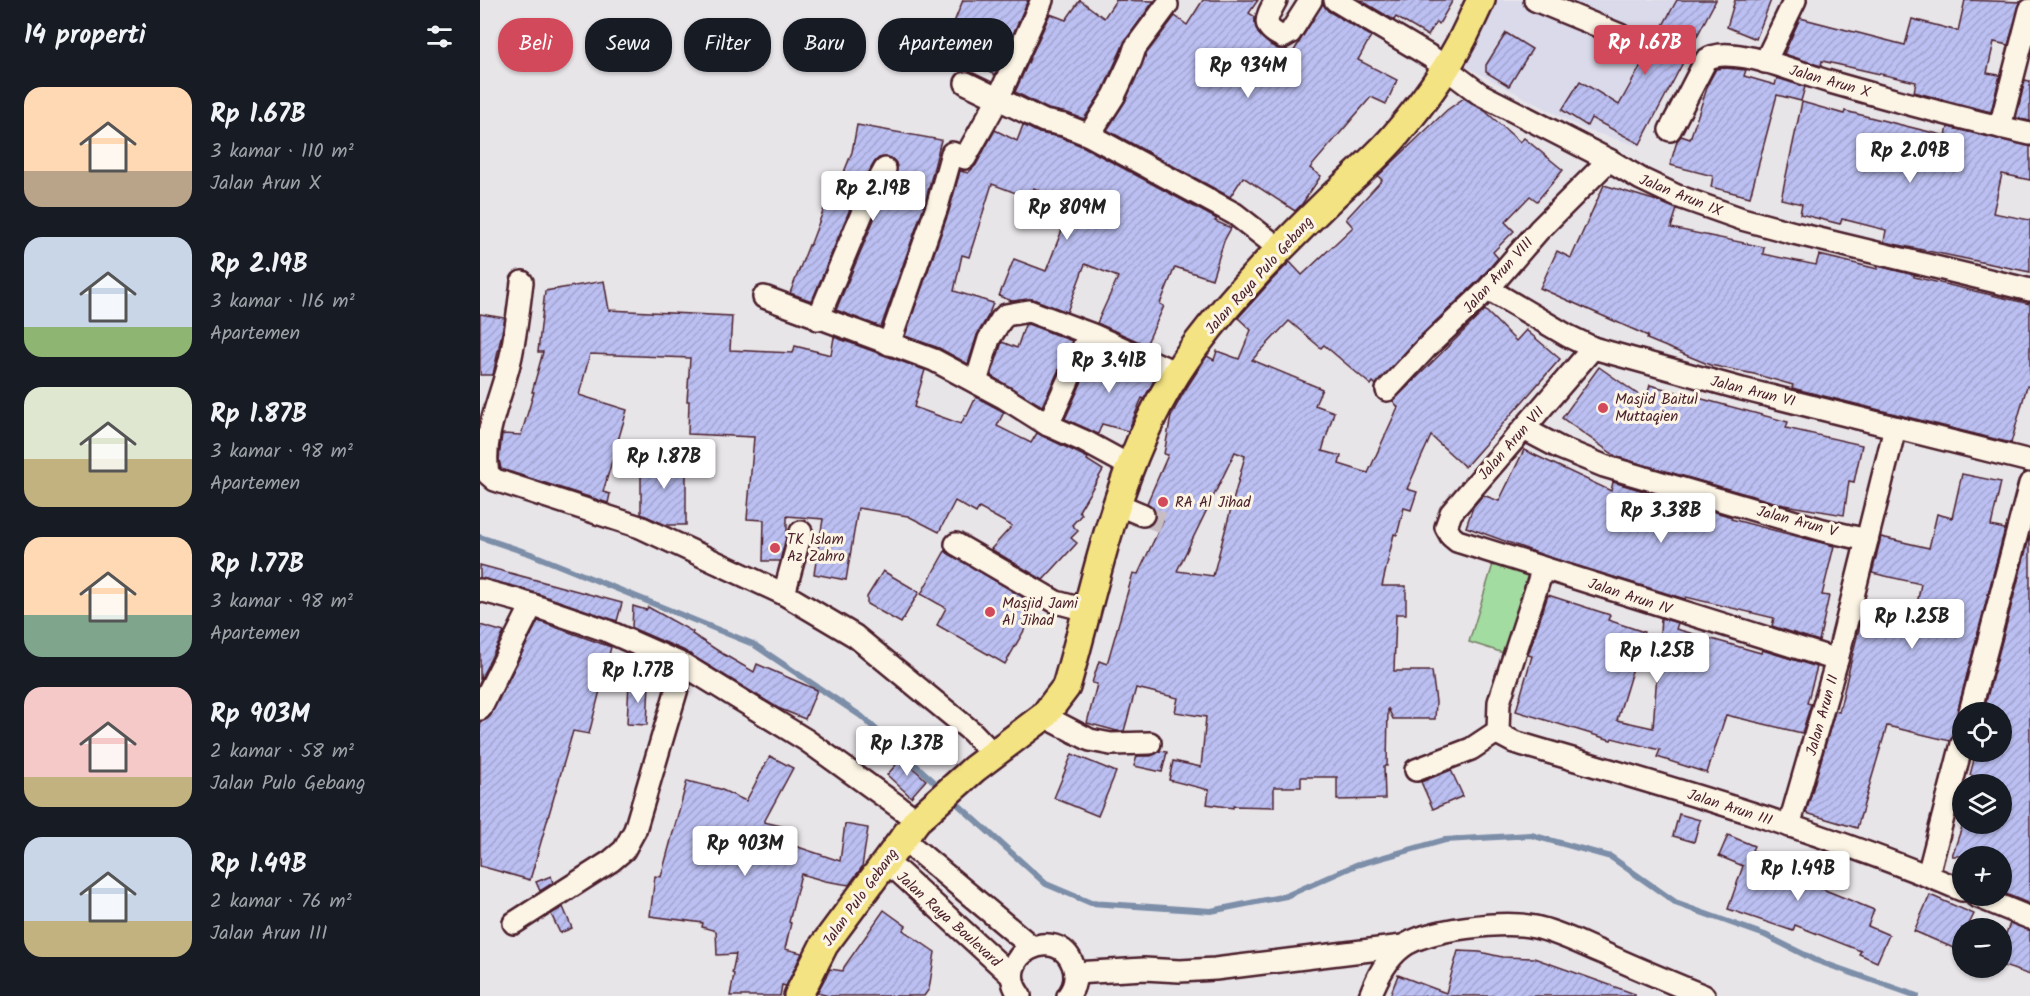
<!DOCTYPE html>
<html lang="id">
<head>
<meta charset="utf-8">
<style>
  body { margin:0; font-family:Kalam,sans-serif; background:#20242c; color:#f1f3f6; height:100vh; display:flex; flex-direction:column; font-size:22px; white-space:nowrap }
  * { box-sizing:border-box; margin:0 }
  p { font-size:20px; color:#9ea1a6 }
  .icon { flex:none; width:33px; height:33px; fill:none; stroke:currentColor; stroke-width:2; stroke-linecap:round; stroke-linejoin:round }
  .map { position:relative; flex:1; overflow:hidden }
  .panel { display:flex; flex-direction:column; background:#171b24; width:480px }
  .panel>* { flex:none }
  .top-card { position:absolute; left:18px; top:18px; width:570px; height:54px; display:flex; gap:12px }
  .controls { position:absolute; left:1472px; top:702px; display:grid; gap:12px }
  .controls a { display:grid; place-items:center; width:60px; height:60px; border-radius:50%; background:#171b24; box-shadow:0 2px 4px #0004; font-size:30px }
  .price { position:absolute; translate:-50% -51px; padding:0 14px; border-radius:6px; background:#fff; color:#222; font-size:20px; line-height:39px; filter:drop-shadow(0 2px 3px #0008) }
  .price::after { content:''; position:absolute; left:50%; top:36px; width:18px; height:14px; margin-left:-9px; background:inherit; clip-path:polygon(0 0,100% 0,50% 100%) }
  .price.active { background:#d1495b; color:#fff }
  ul { padding:0; list-style:none }
  li { display:flex; align-items:center; gap:18px; height:150px; padding:0 24px }
  li span { display:grid; place-items:center; flex:none; width:168px; height:120px; border-radius:18px; color:#555 }
  li>.icon { margin-inline-start:auto }
  span .icon { width:72px; height:72px; fill:#fffc; stroke-width:1 }
  li b { font-size:26px }
  h2 { display:flex; justify-content:space-between; align-items:center; height:72px; padding:0 24px; font-size:26px }
  .chip { padding:0 21px; border-radius:24px; background:#171b24; box-shadow:0 2px 4px #0004; font-size:21px; line-height:54px }
  .chip.active { background:#d1495b; color:#fff }
  main { display:flex; flex:1; min-height:0 }
  .map>svg:first-child { display:block }
  .built { fill:#dadaeb }
  .grass { fill:#a3dca1; stroke:#767e66; stroke-width:1.5 }
  .lines { fill:none; stroke-linecap:round; stroke-linejoin:round }
  .stream { stroke:#7b8ea8; stroke-width:6 }
  .building { fill:url(#building-hatch); stroke:#4a1f2b; stroke-width:1.5; fill-rule:evenodd }
  .minor-tunnel { stroke:#c8bdc3; stroke-width:21; stroke-dasharray:21 10; stroke-linecap:butt }
  .minor-casing { stroke:#4a1f2b; stroke-width:26 }
  .major-casing { stroke:#4a1f2b; stroke-width:32 }
  .minor { stroke:#fcf5e5; stroke-width:21 }
  .major { stroke:#f4e382; stroke-width:27 }
  .poi-dot { fill:#d1495b; stroke:#fcf5e5; stroke-width:2 }
  .labels { text-anchor:middle; stroke-width:6; stroke-linejoin:round; paint-order:stroke }
  .street-label { font-size:15px; fill:#4a1f2b; stroke:#fcf5e5 }
  .poi-label { font-size:15px; fill:#4a1f2b; stroke:#fcf5e5; text-anchor:start }
</style>
</head>
<body>
<main>
<section class="panel">
<h2>14 properti<svg class="icon" aria-label="filters" viewBox="0 0 24 24"><path d="M4 7h16M4 17h16"/><circle cx="9" cy="7" r="2"/><circle cx="15" cy="17" r="2"/></svg></h2>
<ul>
<li><span style="background:linear-gradient(#ffd9b3 70%,#b9a48a 0)"><svg class="icon" aria-label="home" viewBox="0 0 24 24"><path d="M3 11l9-7 9 7M6 9v11h12V9"/></svg></span><div><b>Rp 1.67B</b><p>3 kamar · 110 m²</p><p>Jalan Arun X</p></div></li>
<li><span style="background:linear-gradient(#c9d6e8 75%,#8fb573 0)"><svg class="icon" aria-label="home" viewBox="0 0 24 24"><path d="M3 11l9-7 9 7M6 9v11h12V9"/></svg></span><div><b>Rp 2.19B</b><p>3 kamar · 116 m²</p><p>Apartemen</p></div></li>
<li><span style="background:linear-gradient(#dfe7d0 60%,#c2b280 0)"><svg class="icon" aria-label="home" viewBox="0 0 24 24"><path d="M3 11l9-7 9 7M6 9v11h12V9"/></svg></span><div><b>Rp 1.87B</b><p>3 kamar · 98 m²</p><p>Apartemen</p></div></li>
<li><span style="background:linear-gradient(#ffd9b3 65%,#7fa58c 0)"><svg class="icon" aria-label="home" viewBox="0 0 24 24"><path d="M3 11l9-7 9 7M6 9v11h12V9"/></svg></span><div><b>Rp 1.77B</b><p>3 kamar · 98 m²</p><p>Apartemen</p></div></li>
<li><span style="background:linear-gradient(#f6c9c9 75%,#c2b280 0)"><svg class="icon" aria-label="home" viewBox="0 0 24 24"><path d="M3 11l9-7 9 7M6 9v11h12V9"/></svg></span><div><b>Rp 903M</b><p>2 kamar · 58 m²</p><p>Jalan Pulo Gebang</p></div></li>
<li><span style="background:linear-gradient(#c9d6e8 70%,#c2b280 0)"><svg class="icon" aria-label="home" viewBox="0 0 24 24"><path d="M3 11l9-7 9 7M6 9v11h12V9"/></svg></span><div><b>Rp 1.49B</b><p>2 kamar · 76 m²</p><p>Jalan Arun III</p></div></li>
</ul>
</section>
<div class="map">
<svg width="1550" height="996" viewBox="0 0 1550 996">
  <defs>
    <pattern id="building-hatch" width="6" height="6" patternUnits="userSpaceOnUse" patternTransform="scale(1.5)"><rect width="6" height="6" fill="#bbbff1"/><path d="M-1 1l2-2M0 6l6-6M5 7l2-2" fill="none" stroke="#a2a4cf"/></pattern>
  </defs>
  <rect width="100%" height="100%" fill="#e8e5e9"/>
  <filter id="ink" filterUnits="userSpaceOnUse"><feTurbulence type="fractalNoise" baseFrequency=".0167" numOctaves="2"/><feDisplacementMap in="SourceGraphic" scale="12" xChannelSelector="R" yChannelSelector="G"/><feConvolveMatrix kernelMatrix="1 2 1 2 8 2 1 2 1" color-interpolation-filters="sRGB"/></filter>
  <g filter="url(#ink)">
    <path class="built" d="M1014,0h219l-1,8 -73,138 -53,-16 -125,-66z"/>
    <path class="grass" d="M1014,561l41,12 -25,82 -41,-13z"/>
    <g class="lines">
      <g class="stream">
        <path d="M0,537l51,17 222,90 108,72 80,72"/>
        <path d="M472,799l94,85 45,19 120,8 75,-15 70,-31 89,-25 86,-5 80,22 67,47 87,31 50,25 102,36"/>
      </g>
    </g>
    <g class="building">
      <path d="M483,0h65l-33,75 -29,-13 -2,5 -24,-10z"/>
      <path d="M600,0l24,18 12,-18 38,1 -29,40 -22,49 -19,29 -17,-6 -19,-4 -33,-17 35,-78 16,6z"/>
      <path d="M723,0h55l-9,13 6,4v7l3,9 12,12 8,4h8l6,5 31,-51 5,8 43,25 -13,24 39,20 -11,24 -15,-7 -61,71 11,8 -19,28 -7,7 -52,-34 -13,20 -123,-67 18,-28 21,-48 29,-38 12,9z"/>
      <path d="M880,0h93l-14,24 -3,-2 -8,14 -32,-19 -2,3z"/>
      <path d="M1197,0h39l-76,144 -49,-26 -4,8 -25,-16 18,-29 39,24z"/>
      <path d="M1255,0h36l-15,39 -29,-12z"/>
      <path d="M1485,0l56,2 -13,43 -14,-3 -7,31 13,2 -9,37 -77,-20 2,-10 -94,-21 -1,5 -37,-12 16,-36 105,27 7,-26 46,12z"/>
      <path d="M1026,33l26,16 -23,37 -23,-14v-7z"/>
      <path d="M1245,68l21,2 -2,6 31,9 2,-7 28,9 -4,14 -24,-6 -27,102 -39,-10 2,-11 -43,-11 7,-24 4,-5 9,3 19,-57 7,-13z"/>
      <path d="M1545,80l5,1v40l-14,-3z"/>
      <path d="M984,98l21,13 35,31 4,-4 39,32 -26,31 -7,-5 -25,26 9,9 -21,21 5,6 -19,22 -62,59 -41,46 -3,-3 -2,3 -47,-40 -3,3 -32,-27 -37,39 70,29 -7,16 19,7 -12,39 19,5 -2,8 29,9 30,-66 -5,-6 92,-91 31,31 10,-11 34,29 -95,108 -34,-31 -24,53 10,3 -6,18 -7,-2 -7,27 -3,-1 -12,52h24v28h-10l-2,57h38l4,31 -1,17h-42l-5,-11 -1,58h-3l1,33 -48,1v-23h-36v10h-27v20l-41,-1v2l-26,-4 2,-14 -40,-10 4,-19 28,6 5,-50 -31,-5 3,-14 -42,-10 -12,43h-7l-30,-8 10,-39 -5,-1 7,-22 8,3 26,-91 5,1 25,-53 -8,-4 -2,-9 -6,-5 21,-48 -4,-1 7,-38 13,-24 23,-36 7,4 3,-9 22,8 12,-29 -13,-12 34,-38 18,-18 12,13 51,-48 -7,-8 36,-39 -4,-4 69,-66zM755,452l10,4 -32,120 -36,-5z"/>
      <path d="M1322,102l42,12 1,-3 101,25 2,-9 82,19v34l-28,-6 -9,39 37,7v52l-146,-30 2,-12 -44,-11 -2,5 -40,-10 2,-10 -21,-5z"/>
      <path d="M377,125l84,15 -16,63 -44,124 -45,-17 42,-100 18,-35v-12l-5,-5h-12l-5,5 -20,36 -42,102 -22,-8 19,-48 1,1 20,-53 5,2 17,-43z"/>
      <path d="M543,125l16,8 21,4 24,10 133,72 -2,2 16,7 -7,13 -12,38 -37,-12 -15,37 4,2 -18,39 -49,-22 21,-46 -33,-13 -18,48 -34,-13 -21,2 -13,-5 15,-37 32,12 25,-64 -37,-19 -5,10 -37,-14 -23,73 -7,-2 -8,36 39,12 -4,11 -12,21 -9,29 -29,-16 -34,-12 44,-125 11,-40 8,2 8,-8 19,-35 22,11z"/>
      <path d="M1124,185l53,16 20,8 -6,19 93,19 -1,7 53,11 3,-10 59,14v-3l36,9v2l116,27v83l-3,-1 -16,57 -219,-55 1,-3 -39,-11 -44,-9 -63,-26 1,-3 -108,-48 17,-37 14,7z"/>
      <path d="M124,281l5,29 123,6 -2,34 63,3 2,-7 36,9 3,-18 91,33 -11,37 47,17 4,-8h2l9,-19 28,15 -7,14 34,17 6,-10 51,25 -1,2 16,10 -24,41 3,3 -10,11 6,6 -7,7 6,5 -34,37 -52,-31 21,-23 -33,-18 -3,5 -21,-12 -16,31 -31,-16 -50,-8 -12,72 -32,-6 9,-55 -36,-3v18l-7,27h-17l1,-41 -17,-1 7,-82 -66,-3 1,-33h-2l3,-43 -100,-4 -11,41 48,15 -24,82 7,2 -2,9 -107,-34 -2,-10 3,-25 19,1 13,-43h-2l11,-40h-5l7,-61z"/>
      <path d="M0,314l25,4 -12,57h-13z"/>
      <path d="M548,324l44,17 -30,65 -51,-30 11,-34 15,6 8,-23z"/>
      <path d="M616,350l60,27 -12,22 -2,-1 -14,33 -26,-7 -4,10 -33,-15z"/>
      <path d="M1119,367l47,33 4,-15 138,37 -2,6 76,17 -8,37 -5,-1 -5,34 -60,-10 -167,-48 -55,-39z"/>
      <path d="M1044,450l87,41 2,-9 119,35 -1,2 103,27 -12,49 7,1 -10,45 -47,-15 2,-8 -88,-21 -1,2 -139,-43 -80,-29 7,-20 10,-12 16,6z"/>
      <path d="M161,458h45v67h-20l-25,-11z"/>
      <path d="M1482,474l39,8 -10,44 14,3 -47,180 -5,26 -3,6 -63,-15 -30,102 -51,-15 29,-102 4,1 25,-105 50,12 7,-35 -49,-11 9,-36 48,11 8,-34 15,4z"/>
      <path d="M1550,535v369l-29,-12v-36h-49l11,-32h38v-40h-27l3,-7 -7,-2 6,-23h25v-40l-17,-3z"/>
      <path d="M465,551l93,55 -33,58 -68,-39 9,-17 -25,-14z"/>
      <path d="M0,565l142,38 -5,18 -96,-33 -41,-10z"/>
      <path d="M403,571l36,21 -18,31 -34,-19v-7z"/>
      <path d="M1068,595l62,20 -2,5 36,12 -27,88 36,8 8,-110 17,5 -2,6 85,24 1,-3 55,17 -10,36 4,1 -9,29 -76,-18 -19,58 -50,-16 3,-7 -48,-12 -1,2 -95,-29 16,-55 -4,-1z"/>
      <path d="M153,606l13,4 2,-3 45,25 -1,2 31,20 31,18 3,-8 60,26 -12,29 -27,-11 -95,-58 -51,-22z"/>
      <path d="M58,621l73,26 -22,87 -16,-3 -43,149 -50,-14v-139l1,-5 6,-3 4,-4z"/>
      <path d="M0,625l24,7 -24,48z"/>
      <path d="M149,682l20,1 -2,42 -20,-1z"/>
      <path d="M680,751l7,1 -5,20 -28,-6 3,-10h14z"/>
      <path d="M592,754l44,18 -18,44 -44,-18z"/>
      <path d="M290,756l23,12 -29,54 26,6 -4,15 54,18 5,-37 23,4 -6,39 -13,18 -24,-4 -24,-7 -12,48 2,1 -6,26 17,4 -16,33 -4,-1 -2,11h-50l4,-22 -2,-1 4,-19 -19,1 -1,-24 -14,-4 1,-4 -53,-7 5,-40 6,1 26,-96 33,8 26,12z"/>
      <path d="M422,758l24,22 -15,17 -24,-22z"/>
      <path d="M971,770l12,26 -30,13 -12,-27z"/>
      <path d="M1199,814l21,6 -6,22 -21,-6z"/>
      <path d="M1248,835l26,11 -2,4 58,28 -2,5 66,27 -6,16 21,9 -12,27 -18,-8 2,-3 -66,-26 -2,6 -65,-22 15,-43 -24,-10z"/>
      <path d="M71,876l2,7 -13,8 -4,-9z"/>
      <path d="M1450,895l44,19 -7,14h-5v13l-4,9 -44,-19z"/>
      <path d="M83,907l9,21 -12,5 -9,-19z"/>
      <path d="M404,910l22,16 -3,4 32,22 -6,37 -5,7h-100l1,-1 -8,-2 13,-24 13,2 1,-4z"/>
      <path d="M1530,923l20,7v45l-29,-10v-18z"/>
      <path d="M978,951l22,1 22,5 32,1 101,36v2h-245l8,-21 48,18z"/>
    </g>
    <g class="lines">
      <path class="minor-tunnel" d="M663,515l26,10"/>
      <defs>
        <g id="minor">
          <path d="M796,0c-10,18 -16,27 7,37l7,-4 21,-33"/>
          <path d="M855,0l96,57 49,37 129,66 32,19 36,17 65,23 52,14 236,57"/>
          <path d="M1055,0l85,35"/>
          <path d="M1285,62l30,-62"/>
          <path d="M486,83l78,38 20,4 25,10 146,79 45,35"/>
          <path d="M1520,127l30,-117"/>
          <path d="M1190,130l36,-70c10,-8 28,-5 40,-3 29,5 56,17 84,25 66,19 133,37 200,52"/>
          <path d="M609,135l25,-39 17,-36 4,-12 32,-43"/>
          <path d="M42,282c-3,25 -6,50 -11,74 -8,38 -30,78 -23,118l7,6 145,47 144,67 71,42 117,96 21,22"/>
          <path d="M1008,289l80,47 25,12 149,41 288,72"/>
          <path d="M284,297l170,63 71,38 43,27 36,16 46,25"/>
          <path d="M338,319l48,-115 19,-35"/>
          <path d="M409,344l48,-137 15,-54 13,5 33,-59 44,-99"/>
          <path d="M1113,348l-142,165 -5,14 5,9 6,5 380,119"/>
          <path d="M496,382l13,-43 12,-19 5,-5 23,-4 64,24 84,38"/>
          <path d="M907,390l39,-42 62,-59 51,-59 70,-70"/>
          <path d="M568,425l41,-91"/>
          <path d="M1044,429l36,19 44,18 219,64 44,10"/>
          <path d="M637,504l26,11"/>
          <path d="M476,544l100,58 30,8"/>
          <path d="M0,590l37,10 88,30 79,35 122,75 111,80"/>
          <path d="M304,594l17,-62"/>
          <path d="M0,709l52,-104"/>
          <path d="M1490,712l60,-228"/>
          <path d="M564,716l46,24 21,4 39,-1"/>
          <path d="M1018,731l1,3 15,8c151,44 303,87 448,148"/>
          <path d="M936,770l55,-21 27,-18 1,-29 44,-134"/>
          <path d="M1309,826l48,-166 58,-232"/>
          <path d="M423,839l129,108"/>
          <path d="M405,863l15,10 112,103"/>
          <path d="M1448,875l34,-131"/>
          <path d="M1496,896l54,22"/>
          <path d="M34,923l97,-62 13,-11 11,-20 49,-165"/>
          <path d="M595,973l69,-4 36,2 35,-2 188,-23"/>
          <path d="M540,996c-30,-41 38,-74 53,-31 4,11 2,22 -5,31"/>
          <path d="M890,996c7,-18 16,-37 32,-49 25,-18 102,-27 133,-20 24,5 46,17 68,26 33,15 67,29 101,43"/>
        </g>
        <path id="major" d="M318,996l26,-51 93,-125 57,-51 70,-53 22,-29c34,-117 54,-242 130,-342 40,-53 88,-101 135,-147 23,-22 49,-43 68,-67 21,-25 42,-53 58,-82 9,-15 16,-33 24,-49"/>
      </defs>
      <use href="#minor" class="minor-casing"/>
      <use href="#major" class="major-casing"/>
      <use href="#minor" class="minor"/>
      <use href="#major" class="major"/>
    </g>
  </g>
  <g class="poi-dot">
    <circle cx="1123" cy="408" r="6"/>
    <circle cx="683" cy="502" r="6"/>
    <circle cx="295" cy="548" r="6"/>
    <circle cx="510" cy="612" r="6"/>
  </g>
  <g class="labels">
    <g class="street-label">
      <text transform="translate(1350 81) rotate(16)" y="5">Jalan Arun X</text>
      <text transform="translate(1201 195) rotate(22)" y="5">Jalan Arun IX</text>
      <text transform="translate(779 275) rotate(-48)" y="5">Jalan Raya Pulo Gebang</text>
      <text transform="translate(1018 275) rotate(-48)" y="5">Jalan Arun VIII</text>
      <text transform="translate(1273 391) rotate(14)" y="5">Jalan Arun VI</text>
      <text transform="translate(1031 443) rotate(-49)" y="5">Jalan Arun VII</text>
      <text transform="translate(1317 521) rotate(15)" y="5">Jalan Arun V</text>
      <text transform="translate(1150 596) rotate(18)" y="5">Jalan Arun IV</text>
      <text transform="translate(1342 715) rotate(-74)" y="5">Jalan Arun II</text>
      <text transform="translate(1250 807) rotate(18)" y="5">Jalan Arun III</text>
      <text transform="translate(380 897) rotate(-54)" y="5">Jalan Pulo Gebang</text>
      <text transform="translate(469 919) rotate(42)" y="5">Jalan Raya Boulevard</text>
    </g>
    <g class="poi-label">
      <text x="1135" y="404">Masjid Baitul<tspan x="1135" dy="17">Muttaqien</tspan></text>
      <text x="695" y="507">RA Al Jihad</text>
      <text x="307" y="544">TK Islam<tspan x="307" dy="17">Az Zahro</tspan></text>
      <text x="522" y="608">Masjid Jami<tspan x="522" dy="17">Al Jihad</tspan></text>
    </g>
  </g>
</svg>
<div class="controls">
<a><svg class="icon" aria-label="locate" viewBox="0 0 24 24"><circle cx="12" cy="12" r="6"/><path d="M12 2v4M12 18v4M2 12h4M18 12h4"/></svg></a>
<a><svg class="icon" aria-label="layers" viewBox="0 0 24 24"><path d="M12 4l9 5-9 5-9-5zM3 14l9 5 9-5"/></svg></a>
<a>+</a>
<a>−</a>
</div>
<b class="price active" style="left:1165px;top:76px">Rp 1.67B</b>
<b class="price" style="left:768px;top:99px">Rp 934M</b>
<b class="price" style="left:1430px;top:184px">Rp 2.09B</b>
<b class="price" style="left:393px;top:222px">Rp 2.19B</b>
<b class="price" style="left:587px;top:241px">Rp 809M</b>
<b class="price" style="left:629px;top:394px">Rp 3.41B</b>
<b class="price" style="left:184px;top:490px">Rp 1.87B</b>
<b class="price" style="left:1181px;top:544px">Rp 3.38B</b>
<b class="price" style="left:1432px;top:650px">Rp 1.25B</b>
<b class="price" style="left:1177px;top:684px">Rp 1.25B</b>
<b class="price" style="left:158px;top:704px">Rp 1.77B</b>
<b class="price" style="left:427px;top:777px">Rp 1.37B</b>
<b class="price" style="left:265px;top:877px">Rp 903M</b>
<b class="price" style="left:1318px;top:902px">Rp 1.49B</b>
<div class="top-card">
<a class="chip active">Beli</a>
<a class="chip">Sewa</a>
<a class="chip">Filter</a>
<a class="chip">Baru</a>
<a class="chip">Apartemen</a>
</div>
</div>
</main>
</body>
</html>
